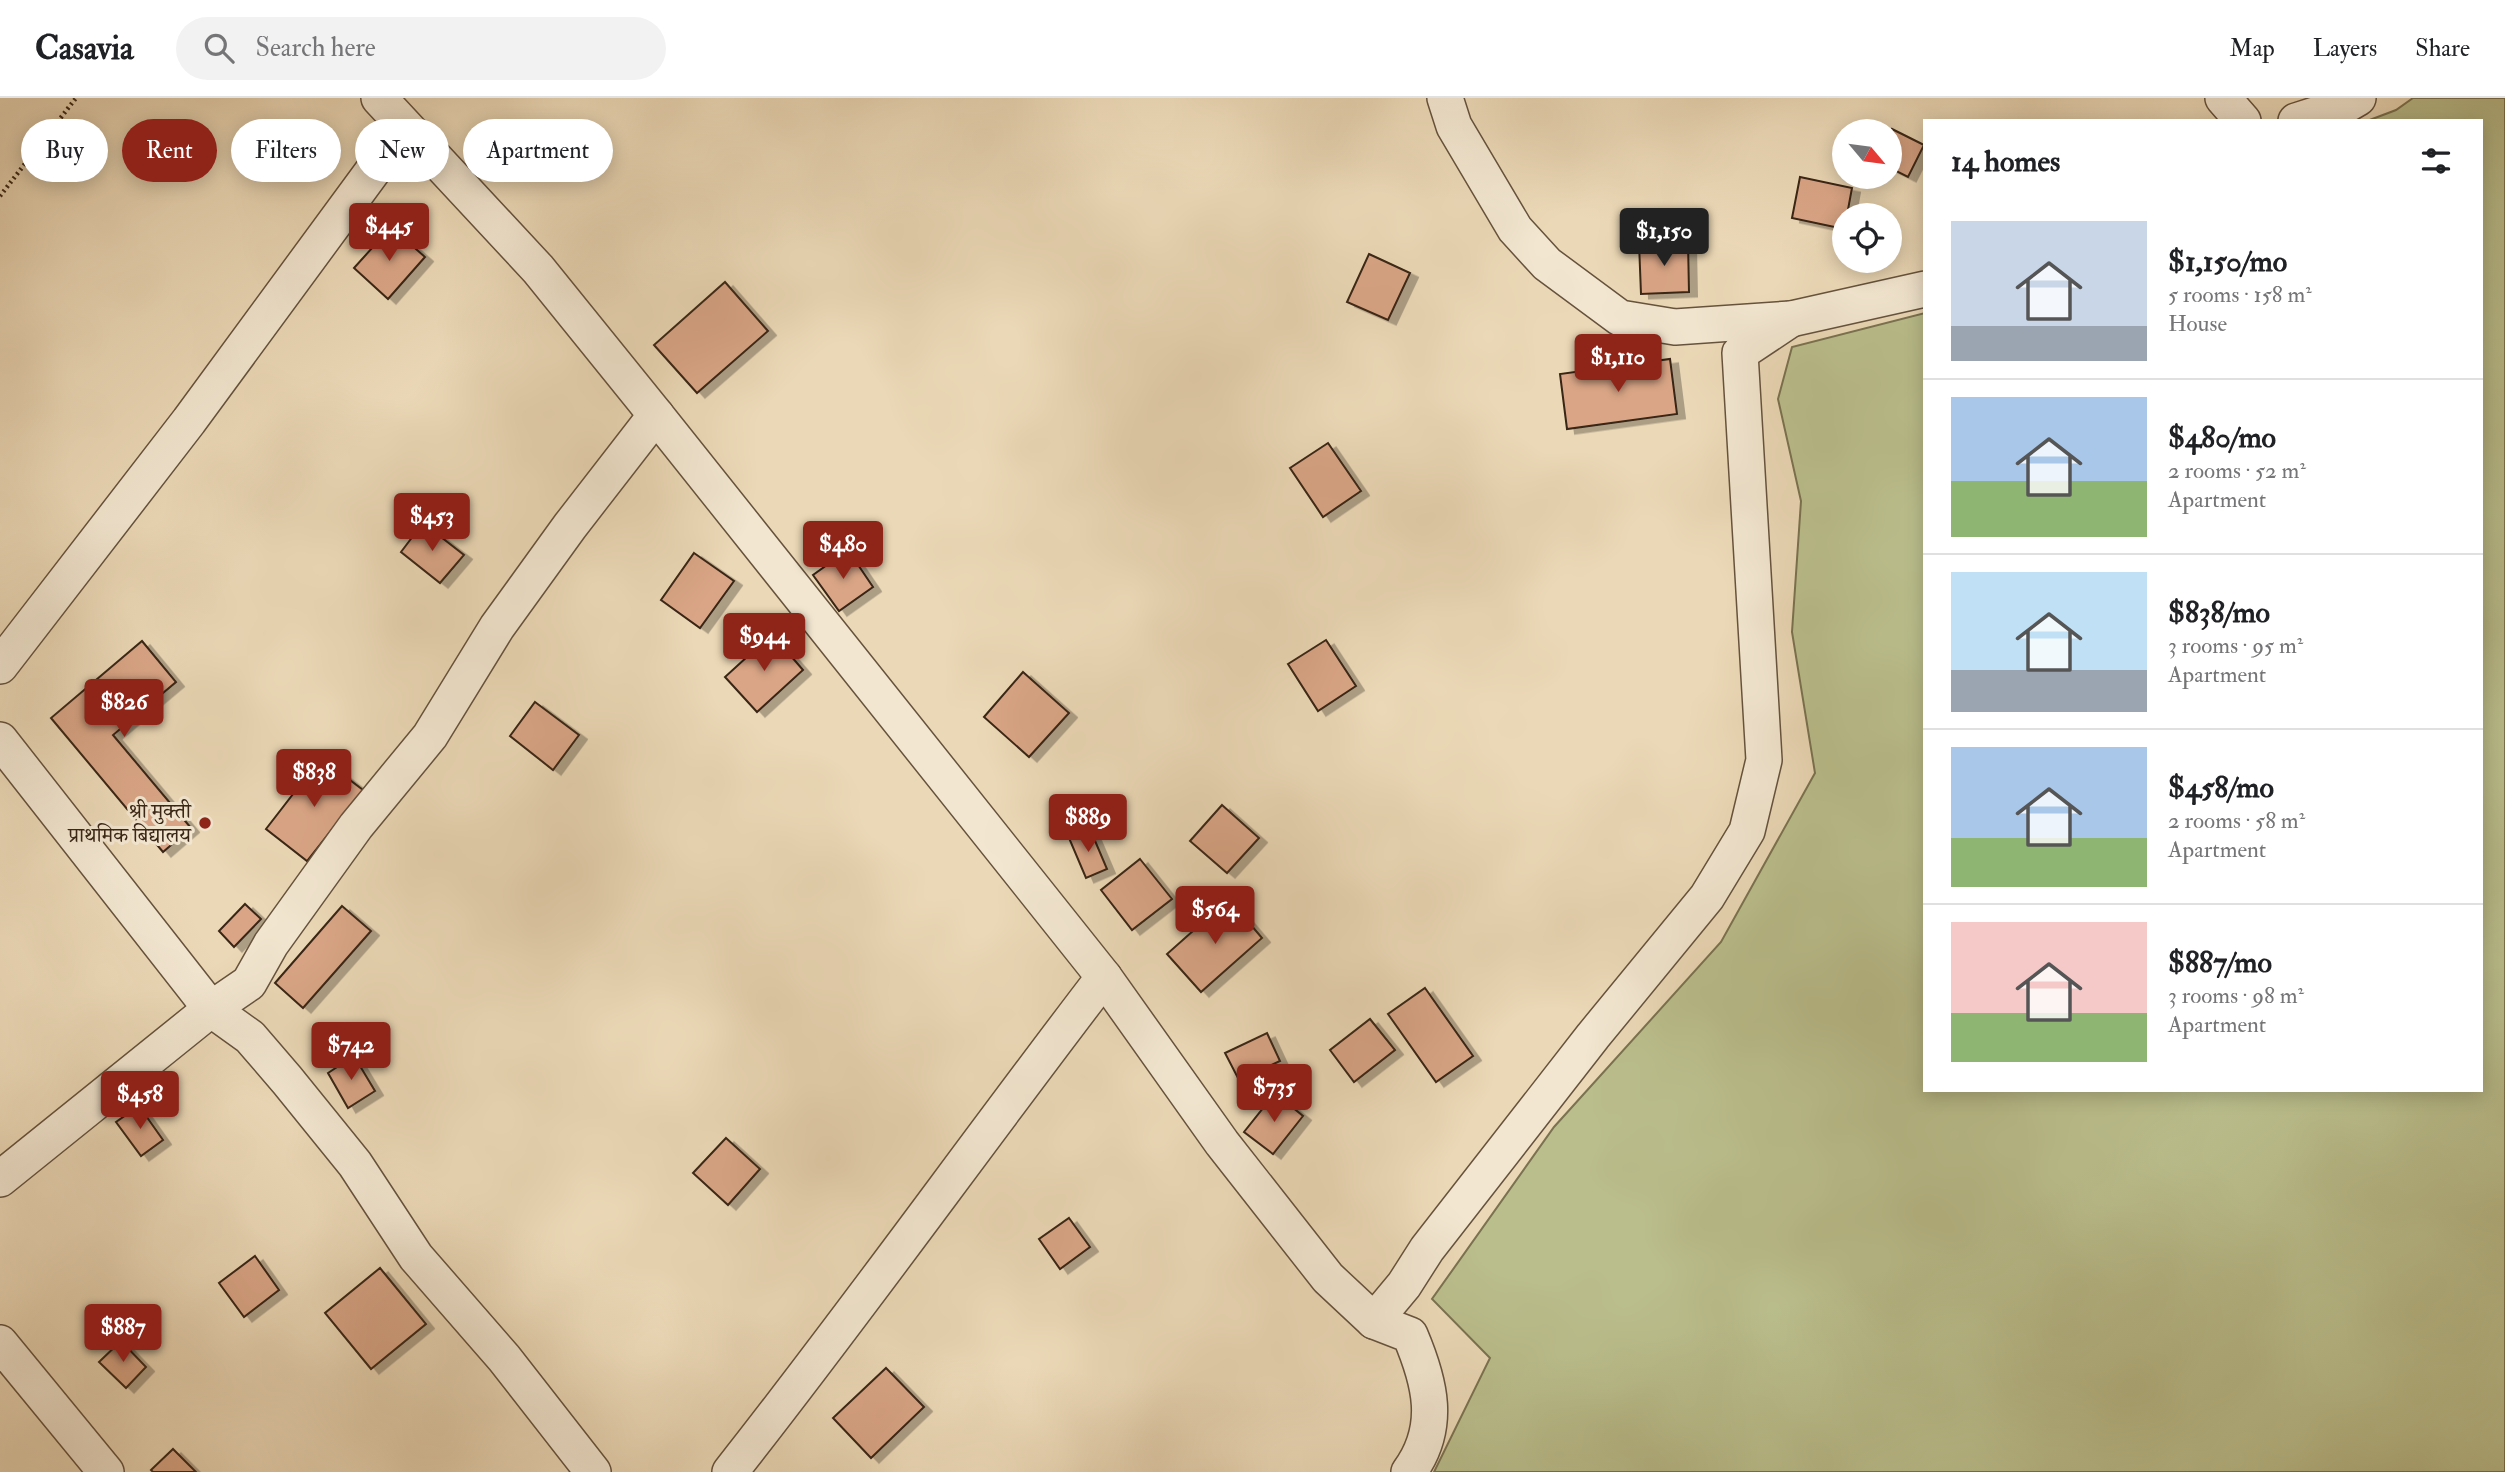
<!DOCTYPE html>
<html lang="en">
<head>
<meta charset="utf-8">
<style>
  body { margin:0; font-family:"IM FELL Double Pica","Noto Serif Devanagari",serif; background:#f2f2f2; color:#202124; height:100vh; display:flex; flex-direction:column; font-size:26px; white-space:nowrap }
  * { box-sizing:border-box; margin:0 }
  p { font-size:23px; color:#757577 }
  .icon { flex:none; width:38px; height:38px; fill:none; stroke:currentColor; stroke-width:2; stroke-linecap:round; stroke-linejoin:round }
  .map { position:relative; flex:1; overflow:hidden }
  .drawer { position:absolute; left:1923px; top:21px; width:560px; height:973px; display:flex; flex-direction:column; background:#fff; border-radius:0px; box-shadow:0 4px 18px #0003 }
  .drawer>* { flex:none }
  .banner { position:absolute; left:21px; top:21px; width:665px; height:63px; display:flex; gap:14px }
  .needle { width:46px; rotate:119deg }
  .tools { position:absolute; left:1832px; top:21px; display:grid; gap:14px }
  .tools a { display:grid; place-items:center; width:70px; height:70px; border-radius:50%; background:#fff; box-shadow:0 4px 18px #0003; font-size:35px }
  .price { position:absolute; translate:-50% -60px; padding:0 16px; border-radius:7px; background:#8f2418; color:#fff; font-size:23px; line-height:46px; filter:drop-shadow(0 2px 4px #0008) }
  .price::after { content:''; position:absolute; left:50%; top:42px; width:21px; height:16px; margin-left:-10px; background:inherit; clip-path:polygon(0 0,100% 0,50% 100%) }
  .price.current { background:#222; color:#fff }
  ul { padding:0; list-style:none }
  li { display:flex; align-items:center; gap:21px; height:175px; padding:0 28px }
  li+li { border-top:2px solid #e0e0e0 }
  li span { display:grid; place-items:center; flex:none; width:196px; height:140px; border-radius:0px; color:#555 }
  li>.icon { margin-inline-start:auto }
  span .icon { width:84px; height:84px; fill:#fffc; stroke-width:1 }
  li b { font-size:30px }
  h2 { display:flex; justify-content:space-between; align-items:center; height:84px; padding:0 28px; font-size:30px }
  .chip { padding:0 24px; border-radius:32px; background:#fff; box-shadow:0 4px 18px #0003; font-size:24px; line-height:63px }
  .chip.current { background:#8f2418; color:#fff }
  header { display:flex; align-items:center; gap:42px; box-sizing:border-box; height:98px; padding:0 35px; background:#fff; border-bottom:2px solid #e0e0e0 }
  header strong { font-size:33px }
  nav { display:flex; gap:38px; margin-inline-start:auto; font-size:24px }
  .search { width:490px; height:63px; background:#f2f2f2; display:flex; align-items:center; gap:18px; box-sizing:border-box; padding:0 24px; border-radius:38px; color:#757577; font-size:26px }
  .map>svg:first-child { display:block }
  .green { fill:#babe8c; stroke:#7a7250; stroke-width:2 }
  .building { fill:#d9a586; stroke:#392515; stroke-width:2; filter:url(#shadow) }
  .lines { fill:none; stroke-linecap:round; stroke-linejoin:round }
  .street-casing { stroke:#66523d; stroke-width:38 }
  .path { stroke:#392515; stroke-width:4.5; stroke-dasharray:2 3.5; stroke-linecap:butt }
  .street { stroke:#f2e6d0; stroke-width:35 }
  .poi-dot { fill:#8f2418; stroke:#f2e6d0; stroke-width:2.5 }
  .labels { text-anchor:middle; stroke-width:6; stroke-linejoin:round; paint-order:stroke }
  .poi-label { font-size:21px; fill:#392515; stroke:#f2e6d0; text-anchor:end }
</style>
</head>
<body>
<header>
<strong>Casavia</strong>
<div class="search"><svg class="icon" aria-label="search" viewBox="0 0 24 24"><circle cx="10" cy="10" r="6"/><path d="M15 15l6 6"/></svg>Search here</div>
<nav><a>Map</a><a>Layers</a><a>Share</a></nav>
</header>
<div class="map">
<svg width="2505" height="1374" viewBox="0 0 2505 1374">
  <defs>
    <filter id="shadow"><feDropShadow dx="8" dy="4.5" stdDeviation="0" flood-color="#0004"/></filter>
  </defs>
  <rect width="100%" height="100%" fill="#ebd8b6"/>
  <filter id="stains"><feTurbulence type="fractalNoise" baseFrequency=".00286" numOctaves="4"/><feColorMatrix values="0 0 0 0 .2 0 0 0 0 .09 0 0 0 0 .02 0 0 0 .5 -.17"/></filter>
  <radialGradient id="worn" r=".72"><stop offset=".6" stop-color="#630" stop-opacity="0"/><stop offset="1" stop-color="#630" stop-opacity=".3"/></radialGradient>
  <path class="green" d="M2413,0h92v1374h-1071l56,-114 -58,-59 122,-172 167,-185 94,-169 -23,-141 9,-131 -23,-102 14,-52 133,-34v777h557v-969h-115l29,-11z"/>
  <g class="building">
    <path d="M1892,31l32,16 -16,32 -18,-9v-34z"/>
    <path d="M1800,79l52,11 -5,27h-3v14l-52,-11z"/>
    <path d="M391,129l34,30 -37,42 -34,-31z"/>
    <path d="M1688,144l1,50 -48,2 -2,-51z"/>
    <path d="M1369,156l41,19 -22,47 -41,-18z"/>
    <path d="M725,184l43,49 -71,62 -43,-48z"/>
    <path d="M1670,261l7,55 -110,15 -7,-55z"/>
    <path d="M1328,345l33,48 -38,26 -33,-49z"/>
    <path d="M423,425l41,32 -24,28 -39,-31z"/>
    <path d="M848,452l25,37 -34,24 -26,-36z"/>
    <path d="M694,455l40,28 -34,47 -39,-28z"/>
    <path d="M772,536l31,36 -46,42 -32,-35z"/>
    <path d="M1326,542l30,46 -38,25 -30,-47z"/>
    <path d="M142,543l34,41 -63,53 78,93 -28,24 -112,-134z"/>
    <path d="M1023,574l46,41 -40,44 -45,-40z"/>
    <path d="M535,604l44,33 -26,35 -43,-34z"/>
    <path d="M321,660l42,32 -56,71 -41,-32z"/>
    <path d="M1222,707l37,33 -32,35 -37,-32z"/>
    <path d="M1090,731l17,40 -21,9 -17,-40z"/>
    <path d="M1140,761l32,40 -40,31 -31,-40z"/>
    <path d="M1229,801l33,39 -61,54 -34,-38z"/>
    <path d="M245,806l16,15 -27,28 -15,-16z"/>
    <path d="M342,808l29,25 -68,77 -28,-25z"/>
    <path d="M1425,890l48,68 -37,26 -48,-68z"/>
    <path d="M1370,921l25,31 -41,32 -24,-32z"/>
    <path d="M1267,935l13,28 -41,19 -14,-27z"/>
    <path d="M354,958l21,35 -27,17 -20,-35z"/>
    <path d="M1275,995l28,23 -30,38 -29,-22z"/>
    <path d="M139,1008l24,34 -22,16 -25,-34z"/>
    <path d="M726,1040l34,31 -32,36 -35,-32z"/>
    <path d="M1069,1120l21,29 -30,22 -21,-30z"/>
    <path d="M255,1158l24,34 -35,27 -25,-34z"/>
    <path d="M380,1170l46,56 -55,45 -46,-56z"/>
    <path d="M121,1243l25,26 -20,21 -27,-26z"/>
    <path d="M886,1270l38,39 -53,51 -38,-40z"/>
    <path d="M173,1351l23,23h-43l-2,-2z"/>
  </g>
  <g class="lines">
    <defs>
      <g id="street">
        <path d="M379,0l159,171 118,146 448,562 118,166 106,135 46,43 36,14c20,47 32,92 -1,137"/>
        <path d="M1445,0l9,28 61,103 32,35 73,54 55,9 116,-8 134,-30"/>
        <path d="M2223,0l20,23"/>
        <path d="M2296,23l50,-16 12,-7"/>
        <path d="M0,568l189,-245 216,-294"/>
        <path d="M0,642l211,269 39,28 37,43 68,84 61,93 88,101 89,114"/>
        <path d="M0,1081l211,-170 38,-26 22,-39 85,-118 74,-90 67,-109 73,-101 86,-111"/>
        <path d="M1374,1223l30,-36 23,-36 166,-213 114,-139 40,-66 17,-71 -24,-407 51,-34"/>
        <path d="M0,1245l106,129"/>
        <path d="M730,1374c128,-162 248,-331 374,-495"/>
      </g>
    </defs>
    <use href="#street" class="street-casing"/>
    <path class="path" d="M0,98l76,-98"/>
    <use href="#street" class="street"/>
  </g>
  <circle class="poi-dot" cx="205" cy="725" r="7"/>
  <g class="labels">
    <g class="poi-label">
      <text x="191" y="720">श्री मुक्ती<tspan x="191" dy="24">प्राथमिक बिद्यालय</tspan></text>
    </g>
  </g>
  <rect width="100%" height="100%" filter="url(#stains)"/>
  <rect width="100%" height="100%" fill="url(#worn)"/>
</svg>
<div class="tools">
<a><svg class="needle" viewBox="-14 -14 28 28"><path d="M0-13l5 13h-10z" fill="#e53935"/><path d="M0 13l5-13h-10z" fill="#757577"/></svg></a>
<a><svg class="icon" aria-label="locate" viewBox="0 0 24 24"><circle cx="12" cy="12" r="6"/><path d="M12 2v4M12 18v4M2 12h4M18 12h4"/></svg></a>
</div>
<b class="price" style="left:389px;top:165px">$445</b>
<b class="price current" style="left:1664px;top:170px">$1,150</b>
<b class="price" style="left:1618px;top:296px">$1,110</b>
<b class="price" style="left:432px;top:455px">$453</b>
<b class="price" style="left:843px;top:483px">$480</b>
<b class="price" style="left:764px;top:575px">$944</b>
<b class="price" style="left:124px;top:641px">$826</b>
<b class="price" style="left:314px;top:711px">$838</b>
<b class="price" style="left:1088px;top:756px">$889</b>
<b class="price" style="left:1215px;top:848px">$564</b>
<b class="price" style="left:351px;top:984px">$742</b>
<b class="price" style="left:1274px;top:1026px">$735</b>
<b class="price" style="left:140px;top:1033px">$458</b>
<b class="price" style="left:123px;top:1266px">$887</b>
<div class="banner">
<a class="chip">Buy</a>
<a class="chip current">Rent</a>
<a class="chip">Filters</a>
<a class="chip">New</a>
<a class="chip">Apartment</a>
</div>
<section class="drawer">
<h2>14 homes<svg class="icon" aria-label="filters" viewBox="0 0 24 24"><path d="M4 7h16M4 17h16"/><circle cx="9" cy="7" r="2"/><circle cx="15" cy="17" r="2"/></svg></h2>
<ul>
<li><span style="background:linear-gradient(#c9d6e8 75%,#9aa5b1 0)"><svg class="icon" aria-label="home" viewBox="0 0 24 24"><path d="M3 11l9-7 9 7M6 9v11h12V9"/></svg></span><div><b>$1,150/mo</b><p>5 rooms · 158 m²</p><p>House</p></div></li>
<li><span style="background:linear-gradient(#a9c7e8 60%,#8fb573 0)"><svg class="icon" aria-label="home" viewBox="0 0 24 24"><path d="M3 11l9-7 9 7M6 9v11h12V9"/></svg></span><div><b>$480/mo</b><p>2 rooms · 52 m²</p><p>Apartment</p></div></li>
<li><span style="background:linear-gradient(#bfe0f5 70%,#9aa5b1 0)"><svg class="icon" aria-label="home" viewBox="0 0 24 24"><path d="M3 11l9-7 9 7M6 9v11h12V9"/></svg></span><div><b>$838/mo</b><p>3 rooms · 95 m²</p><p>Apartment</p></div></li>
<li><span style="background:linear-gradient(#a9c7e8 65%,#8fb573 0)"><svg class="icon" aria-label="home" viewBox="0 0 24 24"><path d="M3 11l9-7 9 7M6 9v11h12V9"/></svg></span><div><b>$458/mo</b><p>2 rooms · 58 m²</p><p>Apartment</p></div></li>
<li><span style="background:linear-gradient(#f6c9c9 65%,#8fb573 0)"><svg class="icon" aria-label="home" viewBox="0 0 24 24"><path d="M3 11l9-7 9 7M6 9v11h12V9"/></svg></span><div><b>$887/mo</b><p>3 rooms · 98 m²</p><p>Apartment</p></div></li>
</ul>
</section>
</div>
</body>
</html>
